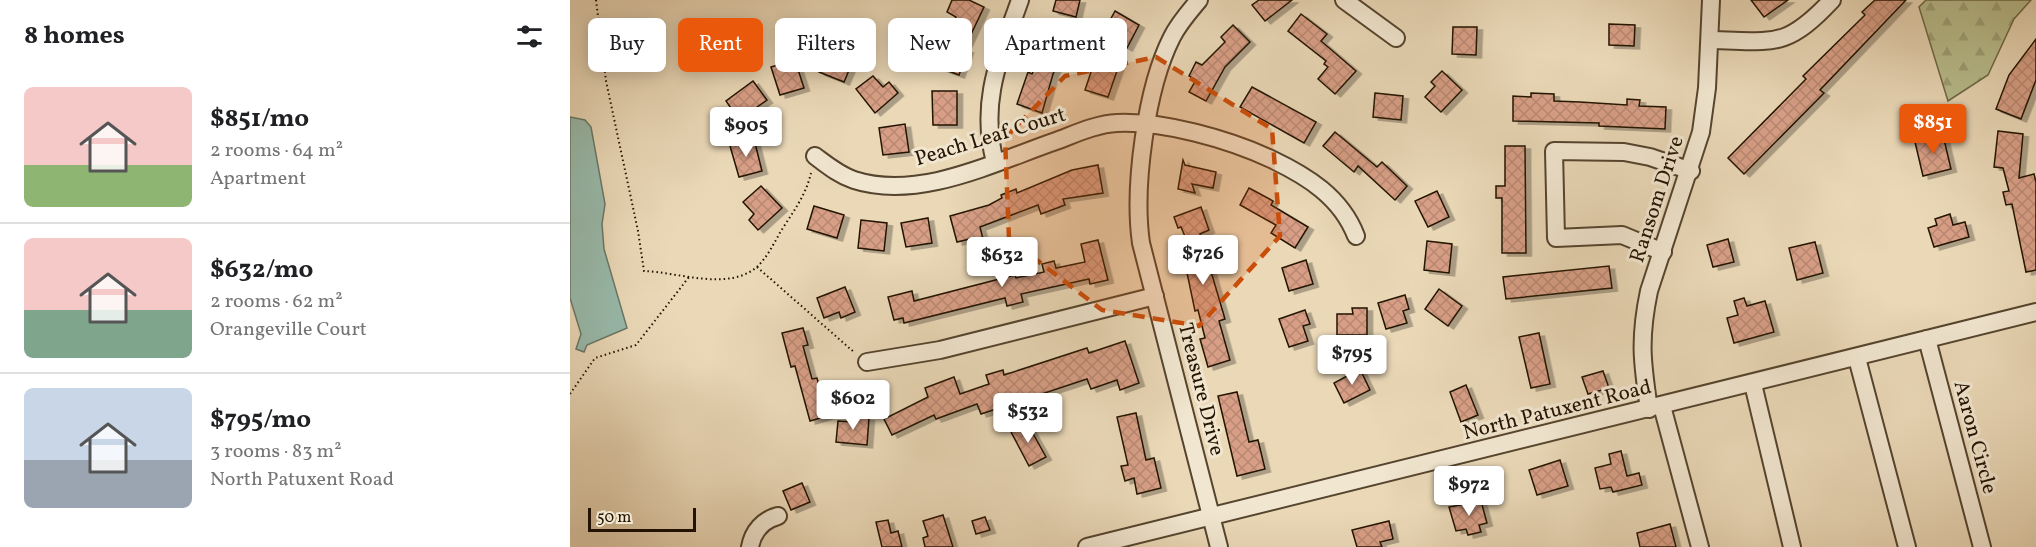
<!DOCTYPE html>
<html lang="en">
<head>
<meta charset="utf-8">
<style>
  body { margin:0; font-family:Vollkorn,serif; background:#f2f2f2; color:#202124; height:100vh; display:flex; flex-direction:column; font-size:22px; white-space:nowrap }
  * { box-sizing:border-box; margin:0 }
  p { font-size:20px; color:#757577 }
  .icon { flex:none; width:33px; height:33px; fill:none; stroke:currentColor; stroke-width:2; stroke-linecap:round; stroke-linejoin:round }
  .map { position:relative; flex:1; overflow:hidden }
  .sheet { display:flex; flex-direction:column; background:#fff; width:570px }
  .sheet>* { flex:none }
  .banner { position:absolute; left:18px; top:18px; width:570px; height:54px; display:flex; gap:12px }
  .scale { position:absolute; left:18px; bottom:15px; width:108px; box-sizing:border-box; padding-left:6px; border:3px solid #231300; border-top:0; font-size:16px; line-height:21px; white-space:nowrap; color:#231300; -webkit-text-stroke:4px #f1e6d0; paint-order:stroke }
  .price { position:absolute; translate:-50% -51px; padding:0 14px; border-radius:6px; background:#fff; color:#222; font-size:20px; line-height:39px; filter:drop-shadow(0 2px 3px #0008) }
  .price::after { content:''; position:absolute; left:50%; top:36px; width:18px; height:14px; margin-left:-9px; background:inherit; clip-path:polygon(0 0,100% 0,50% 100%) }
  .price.active { background:#ea580c; color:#fff }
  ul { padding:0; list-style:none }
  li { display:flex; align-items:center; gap:18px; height:150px; padding:0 24px }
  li+li { border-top:2px solid #e0e0e0 }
  li span { display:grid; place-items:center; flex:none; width:168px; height:120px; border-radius:9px; color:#555 }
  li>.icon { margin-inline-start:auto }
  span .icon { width:72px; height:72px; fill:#fffc; stroke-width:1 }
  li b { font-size:26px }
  h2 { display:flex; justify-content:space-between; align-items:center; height:72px; padding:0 24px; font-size:26px }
  .pill { padding:0 21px; border-radius:9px; background:#fff; box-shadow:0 3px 15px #0003; font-size:21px; line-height:54px }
  .pill.active { background:#ea580c; color:#fff }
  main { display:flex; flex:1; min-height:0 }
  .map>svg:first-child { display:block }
  .forest { fill:url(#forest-firs); stroke:#6e6846; stroke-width:1.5 }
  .water { fill:#98baab; stroke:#697767; stroke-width:1.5 }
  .building { fill:url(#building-cross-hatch); stroke:#231300; stroke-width:1.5; filter:url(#shadow) }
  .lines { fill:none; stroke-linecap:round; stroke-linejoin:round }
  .minor-casing { stroke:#55442e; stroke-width:20 }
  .path { stroke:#231300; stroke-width:2; stroke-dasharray:1.5 3; stroke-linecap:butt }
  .minor { stroke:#f1e6d0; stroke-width:16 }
  .marked { fill:#ca4e0a; fill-opacity:0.2; stroke:#ca4e0a; stroke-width:4.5; stroke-dasharray:12 8; stroke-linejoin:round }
  .labels { text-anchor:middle; stroke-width:6; stroke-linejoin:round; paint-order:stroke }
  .street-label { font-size:21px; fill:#231300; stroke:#f1e6d0 }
</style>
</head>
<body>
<main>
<section class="sheet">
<h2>8 homes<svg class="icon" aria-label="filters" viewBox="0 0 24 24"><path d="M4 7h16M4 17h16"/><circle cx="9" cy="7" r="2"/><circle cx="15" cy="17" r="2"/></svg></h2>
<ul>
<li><span style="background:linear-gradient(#f6c9c9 65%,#8fb573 0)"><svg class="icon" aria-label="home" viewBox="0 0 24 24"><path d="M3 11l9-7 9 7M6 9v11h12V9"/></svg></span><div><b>$851/mo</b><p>2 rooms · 64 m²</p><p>Apartment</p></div></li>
<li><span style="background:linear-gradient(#f6c9c9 60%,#7fa58c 0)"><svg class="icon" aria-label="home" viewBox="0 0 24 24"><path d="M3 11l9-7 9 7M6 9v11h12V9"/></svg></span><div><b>$632/mo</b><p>2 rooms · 62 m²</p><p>Orangeville Court</p></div></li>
<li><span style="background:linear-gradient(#c9d6e8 60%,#9aa5b1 0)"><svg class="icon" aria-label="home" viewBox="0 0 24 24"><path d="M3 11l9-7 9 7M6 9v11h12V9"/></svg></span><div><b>$795/mo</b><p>3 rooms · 83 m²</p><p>North Patuxent Road</p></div></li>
</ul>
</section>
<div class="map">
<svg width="1466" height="547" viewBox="0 0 1466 547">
  <defs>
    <pattern id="forest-firs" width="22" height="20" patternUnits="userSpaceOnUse" patternTransform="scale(1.5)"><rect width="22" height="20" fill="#b9be8d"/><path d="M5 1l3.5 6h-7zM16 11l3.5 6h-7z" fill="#9fa278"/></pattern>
    <pattern id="building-cross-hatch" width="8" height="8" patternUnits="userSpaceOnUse" patternTransform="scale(1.5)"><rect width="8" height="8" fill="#d89f86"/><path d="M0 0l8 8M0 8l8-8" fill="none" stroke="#b98872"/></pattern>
    <filter id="shadow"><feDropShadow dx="5.5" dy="3" stdDeviation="0" flood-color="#0004"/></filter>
  </defs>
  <rect width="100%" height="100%" fill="#ead8b7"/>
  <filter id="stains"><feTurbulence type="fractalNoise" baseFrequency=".00333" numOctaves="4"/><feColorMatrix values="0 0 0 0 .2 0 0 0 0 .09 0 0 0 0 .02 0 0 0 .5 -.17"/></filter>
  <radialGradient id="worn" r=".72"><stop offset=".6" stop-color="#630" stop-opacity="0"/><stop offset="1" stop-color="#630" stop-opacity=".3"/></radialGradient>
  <path class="forest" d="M1356,0h105l-17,19 -26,56 -40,26 -29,-94z"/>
  <path class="water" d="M0,117l15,3 6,7 14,77 -3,20 2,25 23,79 -40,17 -3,7 -8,-3 5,-15 -11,-36z"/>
  <g class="building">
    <path d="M382,0h17l15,7 -20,42 4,1 -9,25 -35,-13 9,-24 11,4 12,-25 -9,-5z"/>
    <path d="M486,0h24l-4,17 -23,-6z"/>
    <path d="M689,0h33l-27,21 -13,-16z"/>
    <path d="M1181,0h37l-24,17z"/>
    <path d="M1305,0h31l-86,90 4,3 -80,81 -16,-16 78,-79 -3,-3 62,-61 -3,-3z"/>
    <path d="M545,11l24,14 -12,23 -25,-13z"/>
    <path d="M731,14l26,20 -6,7 35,30 -21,23 -17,-15 10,-12 -4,-3 2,-3 -38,-30z"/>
    <path d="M1039,24l26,1 -1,21 -25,-1z"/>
    <path d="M663,25l17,17 -25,25 -19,34 -17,-9 7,-12 -7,-4 7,-14 6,3 23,-23 -4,-5z"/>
    <path d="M477,26l24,11 -18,37 -11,39 -25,-9 11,-32 4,2 15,-32 -7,-3z"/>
    <path d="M883,27h24l-1,28 -24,-1z"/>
    <path d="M1466,39v41l-15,39 -25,-10 13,-34z"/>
    <path d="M260,45l25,11 -11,26 -25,-10z"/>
    <path d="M526,57l23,8 -11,32 -23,-7z"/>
    <path d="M225,60l9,28 -24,7 -9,-28z"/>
    <path d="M872,71l20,19 -21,22 -16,-15 10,-11 -4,-4z"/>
    <path d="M303,76l10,11 6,-5 9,11 -23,20 -19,-24z"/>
    <path d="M183,81l14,19 -28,20 -13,-19z"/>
    <path d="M682,87l64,35 -12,21 -64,-36z"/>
    <path d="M362,91h25v34h-24z"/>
    <path d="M805,93l28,3 -2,24 -28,-3z"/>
    <path d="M961,93l23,1v7l26,1 47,3v-6l13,1 -1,6 27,1 -1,22 -66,-3v-3l-86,-2v-25l18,1z"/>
    <path d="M335,124l4,28 -26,3 -4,-27z"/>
    <path d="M1428,131l25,3 -4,44 15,-4 2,8v88l-10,2 -14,-68 -6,1 -3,-13 6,-1 -6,-23 -9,-1z"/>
    <path d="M765,132l42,35 5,-5 25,24 -12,14 -37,-34 -4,6 -31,-26z"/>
    <path d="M1373,135l8,34 -28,7 -8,-34z"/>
    <path d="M184,139l8,32 -23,6 -9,-31z"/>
    <path d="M935,146h20l1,107h-24v-55h-6v-12h9z"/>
    <path d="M613,160l2,5 31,7 -3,16 -21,-4 3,9 -17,-4z"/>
    <path d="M528,165l5,28 -40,6 2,6 -24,9 -3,-9 -58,22 4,16 -12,3 -2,-7 -13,3 -7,-26 39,-11 13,-7 -1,-3 15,-6 1,4 55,-23z"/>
    <path d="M191,186l21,22 -24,22 -9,-10 5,-6 -11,-12z"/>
    <path d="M679,188l24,13 -2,4 37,22 -13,21 -24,-15 5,-8 -36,-20z"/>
    <path d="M867,191l12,26 -21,10 -13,-26z"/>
    <path d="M244,206l30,9 -7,23 -30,-9z"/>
    <path d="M631,207l8,23 -9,4 25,85 -6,2 11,39 -22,7 -8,-28 5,-1 -7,-28 -3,1 -9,-43 -5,2 -4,-15 14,-4 -10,-24 -3,1 -4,-11z"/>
    <path d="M1380,214l3,11 12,-3 4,15 -35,10 -6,-19 9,-3 -2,-6z"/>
    <path d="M358,218l4,25 -26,4 -5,-24z"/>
    <path d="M291,220l26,3 -3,28 -26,-3z"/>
    <path d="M1158,239l6,23 -21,5 -6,-22z"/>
    <path d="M528,240l10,40 -18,4 -1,-5 -68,15 2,8 -16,4 -2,-8 -101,25 -1,-5 -9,2 -6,-23 24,-6 2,10 101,-26 1,3 28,-6 -2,-8 12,-3 2,7 29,-6 -4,-18z"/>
    <path d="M857,241l25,3 -3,29 -25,-3z"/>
    <path d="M1245,242l8,31 -26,7 -8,-32z"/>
    <path d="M736,260l7,24 -24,7 -7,-23z"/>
    <path d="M1039,266l3,22 -106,11 -3,-22z"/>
    <path d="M275,287l10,25 -14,6 -2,-6 -15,6 -7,-20z"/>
    <path d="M869,289l23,17 -14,20 -23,-17z"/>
    <path d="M835,295l4,14 -6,2 4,12 -21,6 -8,-26z"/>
    <path d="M1174,298l3,8 18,-5 9,31 -40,11 -7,-25 11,-3 -4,-14z"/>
    <path d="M782,308h15v27h-30v-21h16z"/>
    <path d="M735,310l5,14 -7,2 5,15 -19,6 -10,-28z"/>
    <path d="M233,328l5,17 -5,1 9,33 5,-1 10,38 -17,5 -15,-55 -4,1 -9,-34z"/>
    <path d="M969,333l11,51 -19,4 -12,-51z"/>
    <path d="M555,341l14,42 -19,7 -3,-10 -26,9 -4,-10 -106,35 -4,-10 -41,15 -2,-4 -42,20 -8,-16 44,-22 -3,-9 29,-11 6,17 29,-10 -3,-9 17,-5 1,5 83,-27 2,5z"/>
    <path d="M790,369l10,21 -26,13 -10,-20z"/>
    <path d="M1033,371l6,17 -21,6 -6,-17z"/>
    <path d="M896,385l12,30 -17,7 -11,-30z"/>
    <path d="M667,392l12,50 9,-2 7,29 -28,7 -19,-80z"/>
    <path d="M566,413l10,47 8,-2 7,30 -24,6 -3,-16 -9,3 -4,-15 7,-1 -11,-48z"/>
    <path d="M285,416l14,2 -2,27 -31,-3 2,-21 16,1z"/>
    <path d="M456,421l20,36 -17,9 -19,-36z"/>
    <path d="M1051,451l6,25 12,-3 3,12 -29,7 -2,-5 -11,2 -5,-21 16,-4 -2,-10z"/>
    <path d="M990,460l8,26 -31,9 -8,-25z"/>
    <path d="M232,483l8,19 -19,8 -8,-19z"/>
    <path d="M911,501l6,22 -8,2 2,7 -13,3 -2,-6 -10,2 -7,-24z"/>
    <path d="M373,515l10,32h-28l-2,-9 5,-2 -5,-15z"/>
    <path d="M415,517l5,13 -14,4 -4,-13z"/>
    <path d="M318,520l3,13 7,-2 4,16h-20l-6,-25z"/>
    <path d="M819,521l4,18 -13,3 2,5h-25l-5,-17z"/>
    <path d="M1100,524l6,23h-36l-3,-14z"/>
  </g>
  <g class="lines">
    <defs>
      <g id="minor">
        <path d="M629,0c-10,12 -20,23 -27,37 -26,51 -39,150 -31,206l78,304"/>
        <path d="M774,0l52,38"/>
        <path d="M1140,40c64,1 75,10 122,-40"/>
        <path d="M245,156c12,9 24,19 39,24 65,21 141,-18 202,-39 19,-7 40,-17 61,-18 47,-2 111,16 154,36 36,17 70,38 85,77"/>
        <path d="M425,162c-16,-61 5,-105 25,-162"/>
        <path d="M1093,252l-41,-17 -66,3 -2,-87 70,1 26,5 41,14"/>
        <path d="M1357,339l55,208"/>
        <path d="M1287,358l50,189"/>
        <path d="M297,362l73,-12 215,-54"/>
        <path d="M1183,384l39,163"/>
        <path d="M1092,406l38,141"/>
        <path d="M1079,409c-7,-47 -10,-70 0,-118l52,-159 6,-44 4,-88"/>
        <path d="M180,547c3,-16 13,-27 28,-31"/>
        <path d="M517,547l949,-235"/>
      </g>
    </defs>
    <use href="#minor" class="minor-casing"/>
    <g class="path">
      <path d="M26,0l10,81 32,150 6,40c34,1 85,21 114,-5 10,-10 16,-23 23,-35 12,-19 25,-36 30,-58"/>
      <path d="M187,267l98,86"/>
      <path d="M0,394l25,-36 41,-13 53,-68"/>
    </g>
    <use href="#minor" class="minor"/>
  </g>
  <path class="marked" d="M586,57l116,72 8,107 -81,90 -97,-16 -93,-71 -4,-101 60,-62z"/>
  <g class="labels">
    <g class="street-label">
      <text transform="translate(420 136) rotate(-17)" y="7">Peach Leaf Court</text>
      <text transform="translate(1086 199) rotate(-72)" y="7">Ransom Drive</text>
      <text transform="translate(632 389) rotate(76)" y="7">Treasure Drive</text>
      <text transform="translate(987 409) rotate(-14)" y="7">North Patuxent Road</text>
      <text transform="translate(1406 437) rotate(75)" y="7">Aaron Circle</text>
    </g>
  </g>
  <rect width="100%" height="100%" filter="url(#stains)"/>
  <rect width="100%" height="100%" fill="url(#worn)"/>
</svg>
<div class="scale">50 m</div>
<b class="price active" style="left:1363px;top:155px">$851</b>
<b class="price" style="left:176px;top:158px">$905</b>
<b class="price" style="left:633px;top:286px">$726</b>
<b class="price" style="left:432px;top:288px">$632</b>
<b class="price" style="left:782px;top:386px">$795</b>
<b class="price" style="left:283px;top:431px">$602</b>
<b class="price" style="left:458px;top:444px">$532</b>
<b class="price" style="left:899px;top:517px">$972</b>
<div class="banner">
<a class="pill">Buy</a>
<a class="pill active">Rent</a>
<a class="pill">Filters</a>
<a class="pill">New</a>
<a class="pill">Apartment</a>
</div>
</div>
</main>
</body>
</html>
